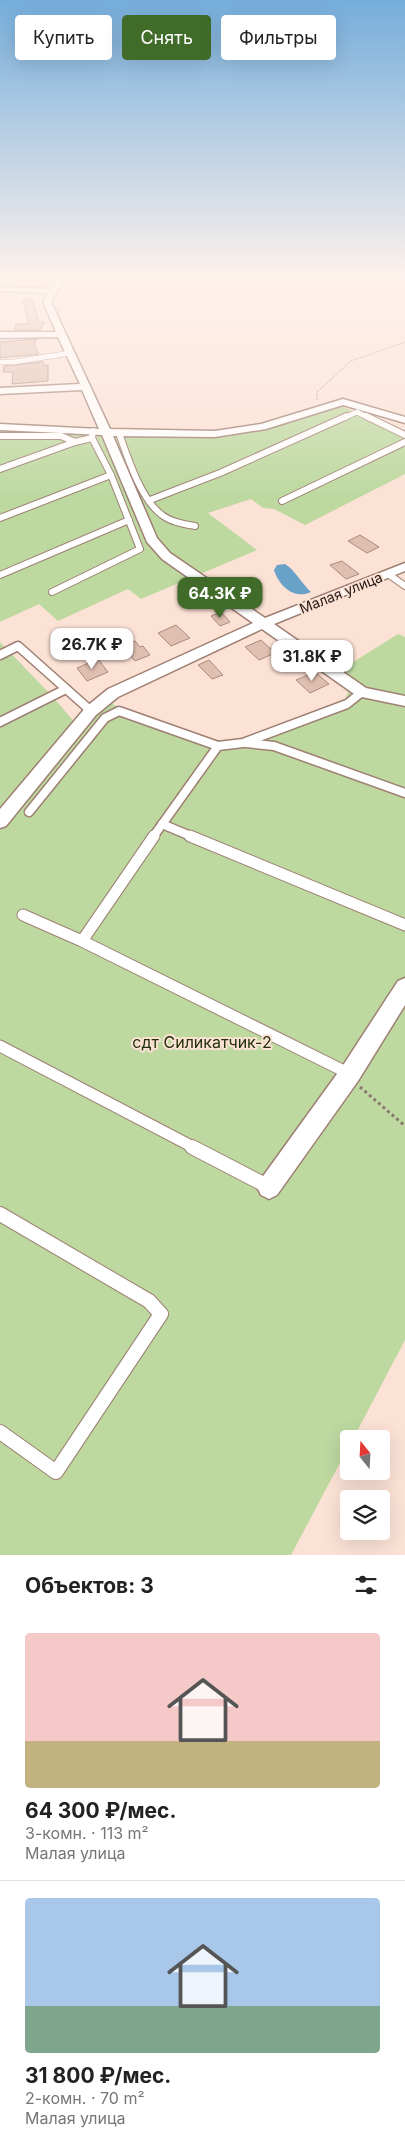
<!DOCTYPE html>
<html lang="ru">
<head>
<meta charset="utf-8">
<style>
  body { margin:0; font-family:Inter,sans-serif; background:#f6f6f6; color:#222; height:100vh; display:flex; flex-direction:column; font-size:19px; white-space:nowrap }
  * { box-sizing:border-box; margin:0 }
  p { font-size:16px; color:#767676 }
  .icon { flex:none; width:28px; height:28px; fill:none; stroke:currentColor; stroke-width:2; stroke-linecap:round; stroke-linejoin:round }
  .map { position:relative; height:1555px; overflow:hidden }
  .drawer { display:flex; flex-direction:column; background:#fff; flex:1 }
  .drawer>* { flex:none }
  .hud { position:absolute; left:15px; top:15px; width:375px; height:45px; display:flex; gap:10px }
  .needle { width:32px; rotate:342deg }
  .fabs { position:absolute; left:340px; top:1430px; display:grid; gap:10px }
  .fabs a { display:grid; place-items:center; width:50px; height:50px; border-radius:5px; background:#fff; box-shadow:0 5px 20px #0002; font-size:25px }
  .price { position:absolute; translate:-50% -42px; padding:0 11px; border-radius:10px; background:#fff; color:#222; font-size:16px; line-height:32px; filter:drop-shadow(0 1px 2px #0008) }
  .price::after { content:''; position:absolute; left:50%; top:30px; width:15px; height:11px; margin-left:-8px; background:inherit; clip-path:polygon(0 0,100% 0,50% 100%) }
  .price.selected { background:#406b28; color:#fff }
  ul { padding:0; list-style:none }
  li { display:grid; align-content:center; gap:10px; height:265px; padding:0 25px }
  li+li { border-top:1px solid #e0e0e0 }
  li span { display:grid; place-items:center; height:155px; border-radius:5px; color:#555 }
  li>.icon { margin-inline-start:auto }
  span .icon { width:90px; height:90px; fill:#fffc; stroke-width:1 }
  li b { font-size:21px }
  h2 { display:flex; justify-content:space-between; align-items:center; height:60px; padding:0 25px; font-size:21px }
  .chip { padding:0 18px; border-radius:5px; background:#fff; box-shadow:0 5px 20px #0002; font-size:18px; line-height:45px }
  .chip.selected { background:#406b28; color:#fff }
  .map>svg:first-child { display:block }
  .green { fill:#bdd9a0 }
  .water { fill:#69a2c8 }
  .building { fill:#dfbfb0; stroke:#aa8b7d }
  .lines { fill:none; stroke-linecap:round; stroke-linejoin:round }
  .service-far4-casing { stroke:#9e7f72; stroke-width:6 }
  .service-far3-casing { stroke:#9e7f72; stroke-width:8 }
  .service-far2-casing { stroke:#9e7f72; stroke-width:11 }
  .service-far1-casing { stroke:#9e7f72; stroke-width:13 }
  .service-casing { stroke:#9e7f72; stroke-width:16 }
  .minor-casing { stroke:#9e7f72; stroke-width:3 }
  .path-far1 { stroke:#8b786f; stroke-width:1; stroke-dasharray:1 1; stroke-linecap:butt }
  .path { stroke:#8b786f; stroke-width:3; stroke-dasharray:3 3; stroke-linecap:butt }
  .service-far4 { stroke:#fff; stroke-width:5 }
  .service-far3 { stroke:#fff; stroke-width:6 }
  .service-far2 { stroke:#fff; stroke-width:8 }
  .service-far1 { stroke:#fff; stroke-width:11 }
  .service { stroke:#fff; stroke-width:14 }
  .minor { fill:#fff; fill-rule:evenodd }
  .labels { text-anchor:middle; stroke-width:4; stroke-linejoin:round; paint-order:stroke }
  .street-label { font-size:14px; fill:#231812; stroke:#fce1d5 }
  .near-park-label { font-size:16px; fill:#213108; stroke:#fce1d5 }
</style>
</head>
<body>
<div class="map">
<svg width="405" height="1555" viewBox="0 0 405 1555">
  <rect width="100%" height="100%" fill="#fce1d5"/>
  <g class="green">
    <path d="M334,403l71,30v41l-100,51 -31,-16 -11,-1 -12,-9 -43,14 49,37 -116,49 -13,-10 -70,32 -19,-17 -39,18v-197l209,6 46,-6z"/>
    <path d="M398,634l7,3v703l-52,99h-4v7l-58,109h-291v-913l52,54 25,29 32,-22 112,42 122,-40 5,-13 -17,-16z"/>
  </g>
  <path class="water" d="M285,564c10,6 17,20 26,28 -17,8 -32,-6 -37,-22l3,-5z"/>
  <g class="building">
    <path d="M32,299l7,23h5l-4,8h-26l2,-6h13l-6,-23z"/>
    <path d="M37,339l-3,6 5,9 -39,4v-16z"/>
    <path d="M43,362l2,4 3,-1v16l-36,3 1,-12h-10l1,-6z"/>
    <path d="M360,535l19,12 -12,6 -19,-12z"/>
    <path d="M342,561l17,13 -13,5 -16,-14z"/>
    <path d="M221,612l9,10 -10,4 -9,-10z"/>
    <path d="M176,625l14,13 -19,8 -13,-13z"/>
    <path d="M261,640l14,13 -16,7 -14,-13z"/>
    <path d="M135,641l5,6 3,-1 7,9 -15,6 -14,-15z"/>
    <path d="M98,659l10,13 -21,9 -10,-13z"/>
    <path d="M209,660l14,15 -11,4 -14,-14z"/>
    <path d="M315,672l14,12 -19,9 -14,-13z"/>
  </g>
  <g class="lines">
    <defs>
      <g id="service-far4">
        <path d="M0,362h14l56,-9"/>
        <path d="M344,418l13,-6 12,6"/>
      </g>
      <g id="service-far3">
        <path d="M366,416l39,19"/>
        <path d="M119,433c8,23 22,67 43,82 9,7 22,9 33,11"/>
        <path d="M0,436h61l14,6"/>
        <path d="M0,469l75,-27 17,-4"/>
        <path d="M150,500l70,-27 127,-57"/>
        <path d="M282,501l123,-59"/>
        <path d="M0,518l111,-43"/>
        <path d="M388,574l17,12"/>
        <path d="M0,575l129,-55"/>
        <path d="M52,592l88,-43 -29,-74 -19,-37 1,-7"/>
      </g>
      <g id="service-far2">
        <path d="M0,655l18,-9 73,65"/>
        <path d="M0,722l66,-33"/>
        <path d="M246,743l28,3 131,47"/>
        <path d="M29,812l76,-94 14,-7 99,35"/>
        <path d="M162,824l31,13"/>
        <path d="M153,837l65,-91 25,-3 104,-39 15,-12"/>
      </g>
      <g id="service-far1">
        <path d="M190,836l215,89"/>
        <path d="M23,915l59,26 268,133"/>
        <path d="M82,941l72,-105"/>
        <path d="M0,1046l195,102"/>
      </g>
      <g id="service">
        <path d="M192,1147l77,40"/>
        <path d="M0,1214l149,87 12,13 -105,158 -56,-40"/>
      </g>
      <g id="minor">
        <path d="M57,278h8l-14,24 59,127 105,2 46,-7 82,-25 62,18v6l-62,-18 -77,24 -51,8 -102,-1 44,102 13,15 95,65 140,-55v8l-131,53 92,64 39,8v10l-48,-10 -95,-67 -144,68 -22,18 -90,111 -6,2v-19l86,-102 22,-18 145,-66 -91,-64 -15,-17 -45,-107 -102,-5v-6l99,5 -17,-39 -82,4v-6l80,-4 -22,-47 -58,1v-6h56l-13,-30 5,-9 -48,-2v-4l51,2z"/>
        <path d="M405,978v27l-47,76 -81,114 -8,4 -8,-4 -4,-8 4,-8 81,-112 56,-86z"/>
      </g>
    </defs>
    <use href="#service-far4" class="service-far4-casing"/>
    <use href="#service-far3" class="service-far3-casing"/>
    <use href="#service-far2" class="service-far2-casing"/>
    <use href="#service-far1" class="service-far1-casing"/>
    <use href="#service" class="service-casing"/>
    <use href="#minor" class="minor-casing"/>
    <path class="path-far1" d="M317,400v-8l34,-31 54,-19"/>
    <path class="path" d="M360,1087l45,39"/>
    <use href="#service-far4" class="service-far4"/>
    <use href="#service-far3" class="service-far3"/>
    <use href="#service-far2" class="service-far2"/>
    <use href="#service-far1" class="service-far1"/>
    <use href="#service" class="service"/>
    <use href="#minor" class="minor"/>
  </g>
  <linearGradient id="sky" x2="0" y2="1"><stop stop-color="#75addb"/><stop offset="0.56" stop-color="#fef2ec"/><stop offset="1" stop-color="#fef2ec" stop-opacity="0"/></linearGradient>
  <rect width="405" height="496" fill="url(#sky)"/>
  <g class="labels">
    <g class="street-label">
      <text transform="translate(341 593) rotate(-22)" y="5">Малая улица</text>
    </g>
    <g class="near-park-label">
      <text x="202" y="1048">сдт Силикатчик-2</text>
    </g>
  </g>
</svg>
<div class="fabs">
<a><svg class="needle" viewBox="-14 -14 28 28"><path d="M0-13l5 13h-10z" fill="#e53935"/><path d="M0 13l5-13h-10z" fill="#767676"/></svg></a>
<a><svg class="icon" aria-label="layers" viewBox="0 0 24 24"><path d="M12 4l9 5-9 5-9-5zM3 14l9 5 9-5"/></svg></a>
</div>
<b class="price selected" style="left:220px;top:619px">64.3K ₽</b>
<b class="price" style="left:92px;top:670px">26.7K ₽</b>
<b class="price" style="left:312px;top:682px">31.8K ₽</b>
<div class="hud">
<a class="chip">Купить</a>
<a class="chip selected">Снять</a>
<a class="chip">Фильтры</a>
</div>
</div>
<section class="drawer">
<h2>Объектов: 3<svg class="icon" aria-label="filters" viewBox="0 0 24 24"><path d="M4 7h16M4 17h16"/><circle cx="9" cy="7" r="2"/><circle cx="15" cy="17" r="2"/></svg></h2>
<ul>
<li><span style="background:linear-gradient(#f6c9c9 70%,#c2b280 0)"><svg class="icon" aria-label="home" viewBox="0 0 24 24"><path d="M3 11l9-7 9 7M6 9v11h12V9"/></svg></span><div><b>64 300 ₽/мес.</b><p>3-комн. · 113 m²</p><p>Малая улица</p></div></li>
<li><span style="background:linear-gradient(#a9c7e8 70%,#7fa58c 0)"><svg class="icon" aria-label="home" viewBox="0 0 24 24"><path d="M3 11l9-7 9 7M6 9v11h12V9"/></svg></span><div><b>31 800 ₽/мес.</b><p>2-комн. · 70 m²</p><p>Малая улица</p></div></li>
</ul>
</section>
</body>
</html>
